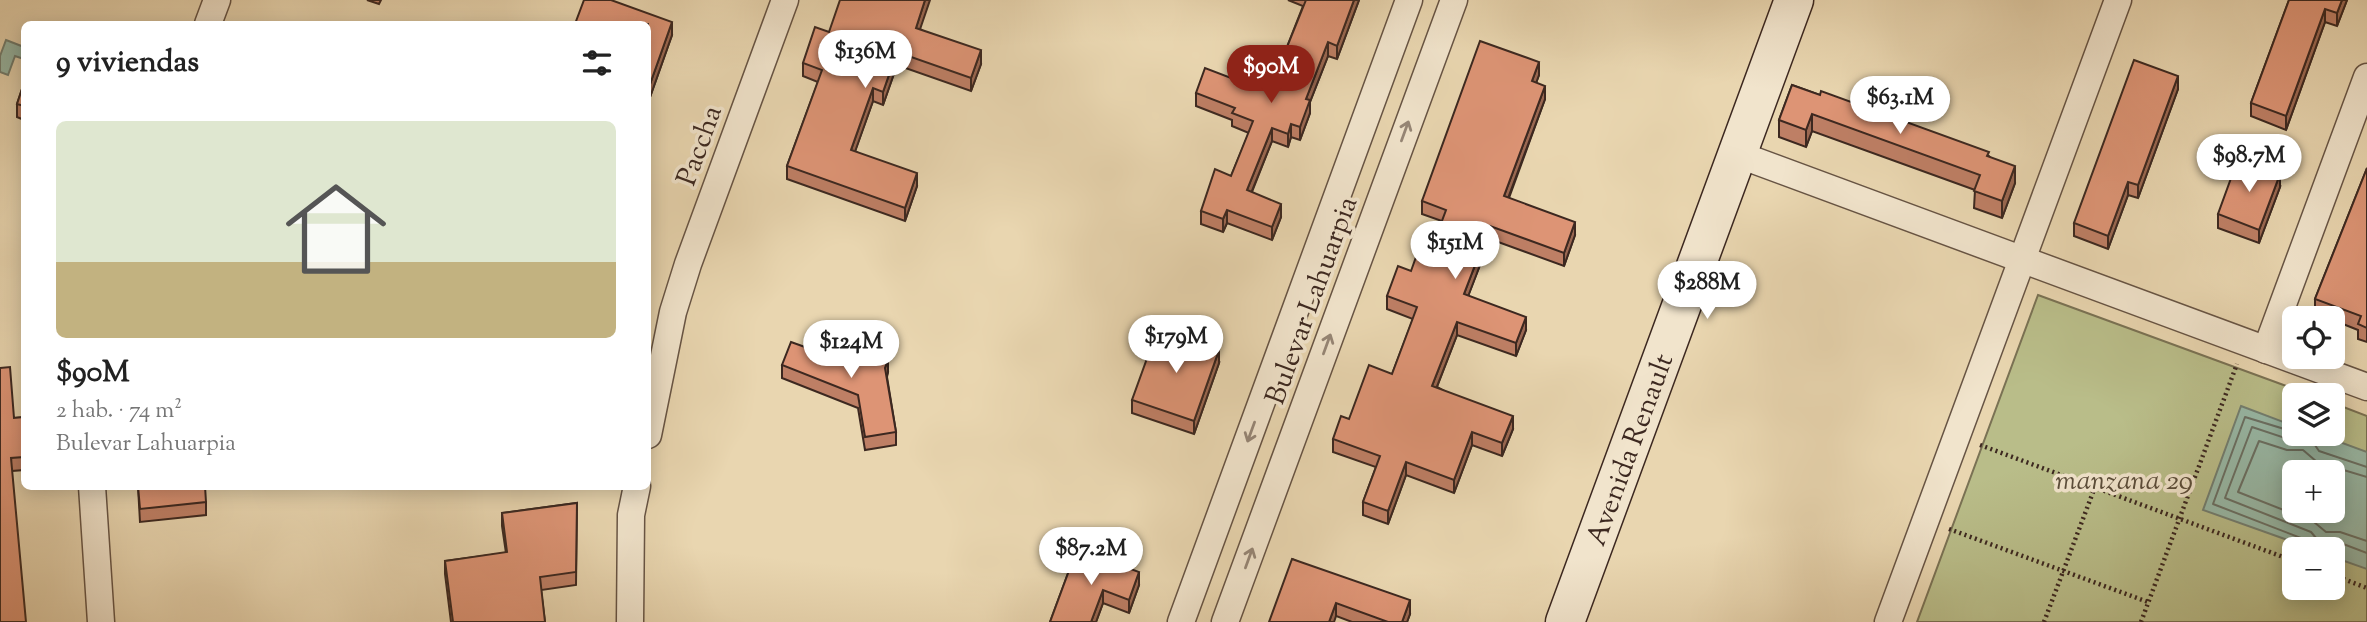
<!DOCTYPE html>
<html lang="es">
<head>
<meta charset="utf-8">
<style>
  body { margin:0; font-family:"Sorts Mill Goudy",serif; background:#f2f2f2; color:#222; height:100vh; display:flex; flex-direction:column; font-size:26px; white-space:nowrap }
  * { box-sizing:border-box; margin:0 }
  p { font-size:23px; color:#767676 }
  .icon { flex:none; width:38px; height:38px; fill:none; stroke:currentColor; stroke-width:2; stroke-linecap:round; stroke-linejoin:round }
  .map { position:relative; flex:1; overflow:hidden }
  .drawer { position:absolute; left:21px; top:21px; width:630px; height:469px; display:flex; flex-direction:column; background:#fff; border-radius:10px; box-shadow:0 4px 18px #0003 }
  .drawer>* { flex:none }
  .fabs { position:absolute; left:2282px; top:306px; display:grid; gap:14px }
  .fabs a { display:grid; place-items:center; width:63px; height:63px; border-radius:10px; background:#fff; box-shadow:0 4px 18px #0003; font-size:35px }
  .price { position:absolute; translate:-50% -60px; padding:0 16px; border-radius:24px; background:#fff; color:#222; font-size:23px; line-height:46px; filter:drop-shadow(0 2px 4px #0008) }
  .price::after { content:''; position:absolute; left:50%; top:42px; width:21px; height:16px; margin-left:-10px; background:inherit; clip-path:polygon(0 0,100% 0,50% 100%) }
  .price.on { background:#8f2418; color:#fff }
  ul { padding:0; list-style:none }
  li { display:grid; align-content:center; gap:14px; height:371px; padding:0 35px }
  li span { display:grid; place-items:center; height:217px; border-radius:10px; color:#555 }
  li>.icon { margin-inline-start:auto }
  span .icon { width:126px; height:126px; fill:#fffc; stroke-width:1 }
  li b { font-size:30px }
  h2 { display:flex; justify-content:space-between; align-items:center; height:84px; padding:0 35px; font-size:30px }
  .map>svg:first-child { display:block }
  .green { fill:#b9bd89; stroke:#7a7254; stroke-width:2; fill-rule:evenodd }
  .water { fill:#98b9a7; stroke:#737f71; stroke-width:2; fill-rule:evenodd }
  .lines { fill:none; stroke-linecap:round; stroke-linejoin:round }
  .shore { stroke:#6a7064; stroke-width:2 }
  .street-casing { stroke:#675444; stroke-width:29 }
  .secondary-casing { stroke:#3c2820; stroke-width:41 }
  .path { stroke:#3c2820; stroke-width:4.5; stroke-dasharray:2 3.5; stroke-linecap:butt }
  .street { stroke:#f1e4cc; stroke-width:26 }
  .secondary { stroke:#f1e4cc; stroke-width:38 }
  .wall { fill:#be7f65; stroke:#3c2820; stroke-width:2 }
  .shaded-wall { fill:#9b6852; stroke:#3c2820; stroke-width:2 }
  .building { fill:#dd9475; stroke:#3c2820; stroke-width:2 }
  .oneway { stroke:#968676 }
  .labels { text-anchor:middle; stroke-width:7; stroke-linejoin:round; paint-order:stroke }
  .street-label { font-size:28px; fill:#3c2820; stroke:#f1e4cc }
  .park-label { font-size:28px; font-style:italic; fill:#5b4d3a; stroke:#f1e4cc }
</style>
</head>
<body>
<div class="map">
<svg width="2367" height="622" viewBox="0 0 2367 622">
  <rect width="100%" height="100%" fill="#e9d6b0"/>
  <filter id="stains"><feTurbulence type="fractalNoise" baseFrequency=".00286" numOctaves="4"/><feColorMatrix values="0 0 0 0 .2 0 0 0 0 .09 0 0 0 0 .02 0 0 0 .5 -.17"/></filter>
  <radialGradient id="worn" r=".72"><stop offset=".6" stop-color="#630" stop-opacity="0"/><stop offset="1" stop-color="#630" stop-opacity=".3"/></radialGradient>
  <path class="green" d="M2038,295l273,100 -17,1v38h39v-31l34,13v206h-450zM2294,472h39v39h-39zM2294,550h39v38h-39z"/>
  <g class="water">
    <path d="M6,40l18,7v12l-9,-3 -7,19 -8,-3v-16z"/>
    <path d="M2241,406l53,20v8h24l49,18v117l-34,-12v-7l-20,-1 -110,-39zM2294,472h39v39h-39z"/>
  </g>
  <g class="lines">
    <g class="shore">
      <path d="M2294,432l-49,-15 -32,87 93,36 5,10"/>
      <path d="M2367,467l-48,-16 -11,-16 -17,5 -39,-13 -27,71 86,34 11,13 16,-3 29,11"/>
      <path d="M2367,477l-50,-15 -14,-12h-16l-28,-9 -21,51 76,30 12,10h14l27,9"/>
    </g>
    <defs>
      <g id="street">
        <path d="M208,24l9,-24"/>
        <path d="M1737,154l630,233"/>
        <path d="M2266,350l101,-273"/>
        <path d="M648,435l25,-123 15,-48 97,-264"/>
        <path d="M92,486l9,136"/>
        <path d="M630,622l1,-107 6,-29"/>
        <path d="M1181,622l228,-622"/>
        <path d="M1225,622l229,-622"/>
        <path d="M1888,622l230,-622"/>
      </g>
      <g id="secondary">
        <path id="s1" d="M1565,622l229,-622"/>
      </g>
    </defs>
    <use href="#street" class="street-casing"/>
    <use href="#secondary" class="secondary-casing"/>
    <g class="path">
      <path d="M1980,445l314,116"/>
      <path d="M1949,529l199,73"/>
      <path d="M2333,575l34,13"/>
      <path d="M2044,622l51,-135"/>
      <path d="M2141,622l96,-258"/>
    </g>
    <use href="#street" class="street"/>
    <use href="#secondary" class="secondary"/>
  </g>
  <g class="wall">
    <path d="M367,0h14l-2,4z"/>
    <path d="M1288,0h71l-22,59 -9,-3 -18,46v11l-10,27 -9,-3 -3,10 -16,-6 -20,51 29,25 -9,23 -45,-17 -4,9 -22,-8v-13l30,-35 18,-43 -17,-7v-6l-36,-14v-13l48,-10 37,-21 22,-56z"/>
    <path d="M2289,0h58l-10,26 -12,-4 -39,108 -35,-14v-13z"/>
    <path d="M648,24l24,11 -23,65h-1z"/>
    <path d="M920,29l61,35 -10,27 -74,-26 -14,40 -10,-4 -18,50 62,35 -12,35 -118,-42v-13l31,-84 -15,-6v-13l26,-31z"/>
    <path d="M1539,75l-3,8 9,16 -36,99 66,37 -11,31 -74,-27 -22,57 58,34 -10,26 -59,-21 -20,52 76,42 -11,27 -30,-11 -18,48 -48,-18 -18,49 -25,-9v-13l13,-35 -43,-15v-13l16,-20 43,-45 21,-55 -26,-10v-13l24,-25 16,-10 15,-40 -20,-7v-13z"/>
    <path d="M24,83v37l-7,-3v-13z"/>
    <path d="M1792,85l197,71 26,27 -13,35 -28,-10 1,-18 -163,-59 -6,16 -27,-10v-17z"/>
    <path d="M2178,89l-40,109 -10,-3 -20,54 -34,-13v-13z"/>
    <path d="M2367,168v174l-9,-3v-9l-25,-10v-2h-5l-13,-4v-15z"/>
    <path d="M2280,187l-21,56 -41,-15v-14z"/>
    <path d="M827,355l61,17 -1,5 9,55v13l-31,5 -7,-42 -76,-30v-13z"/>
    <path d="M1219,363l-25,71 -62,-21v-13z"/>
    <path d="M24,417v53l-12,1 -12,151 14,-204z"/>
    <path d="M138,486l68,16v13l-66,7z"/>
    <path d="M577,503l-1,82 -35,5 4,32h-94l-6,-48v-13l61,-8 -4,-27v-13z"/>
    <path d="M1077,549l62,36 -10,28 -26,-10 -7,19h-46z"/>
    <path d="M1292,559l118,55 -3,8h-55l-16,-6z"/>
  </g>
  <g class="shaded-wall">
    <path d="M925,0h5l-14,41v-13z"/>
    <path d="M1354,0h5l-22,59v-13z"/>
    <path d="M2342,0h5l-10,26v-13z"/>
    <path d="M2325,9v13l-39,108v-14z"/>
    <path d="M672,22v13l-23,65v-13z"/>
    <path d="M1328,42v14l-18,46v11l-10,27v-13l6,-28z"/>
    <path d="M981,50v14l-10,27v-13z"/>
    <path d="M897,52v13l-14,40v-13z"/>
    <path d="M1539,62v13l-7,19v-13z"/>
    <path d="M2178,76v13l-40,109v-13z"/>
    <path d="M1545,86v13l-41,110v-13z"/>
    <path d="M873,88v13l-22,62v-13z"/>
    <path d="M1812,114v17l-6,16v-17z"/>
    <path d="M1291,124v13l-3,10v-13z"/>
    <path d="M1272,128v13l-25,62v-13z"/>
    <path d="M2015,166v17l-13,35v-17z"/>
    <path d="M917,173v13l-12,35v-13z"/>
    <path d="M2280,174v13l-21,56v-13z"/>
    <path d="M2128,182v13l-20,54v-13z"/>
    <path d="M1281,204v13l-9,23v-13z"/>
    <path d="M1227,210v13l-4,9v-13z"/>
    <path d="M1575,222v13l-11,31v-13z"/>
    <path d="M1490,226v13l-26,68v-13z"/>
    <path d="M1526,317v13l-10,26v-13z"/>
    <path d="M1457,322v13l-25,64v-13z"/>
    <path d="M1219,350v13l-25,71v-13z"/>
    <path d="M888,359v13l-3,9v-13z"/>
    <path d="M1513,416v13l-11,27v-13z"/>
    <path d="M1472,432v13l-18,48v-13z"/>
    <path d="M1406,462v13l-18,49v-13z"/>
    <path d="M1139,572v13l-10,28v-13z"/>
    <path d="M1103,590v13l-7,19h-5z"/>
    <path d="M1410,600v14l-3,8h-5z"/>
    <path d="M1336,603v13l-2,6h-5z"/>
  </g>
  <g class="building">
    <path d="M584,0h27l61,22 -23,65 -1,-1v-62h-73z"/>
    <path d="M840,0h85l-9,28 65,22 -10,28 -74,-26 -14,40 -10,-4 -22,62 66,23 -12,35 -118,-42 35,-96 -19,-7 12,-36 14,5z"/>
    <path d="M1306,0h48l-17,46 -9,-4 -22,57 4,1 -10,27 -9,-3 -3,10 -16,-6 -25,62 34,14 -9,23 -45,-17 -4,9 -22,-8 14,-42 16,7 22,-55 -21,-8 3,-5 -39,-15 9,-25 39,15 12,-31 25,10z"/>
    <path d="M2289,0h53l-5,13 -12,-4 -39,107 -35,-13z"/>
    <path d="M1480,41l59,21 -7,19 13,5 -41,110 71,26 -11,31 -74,-27 -26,68 62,23 -10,26 -59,-21 -25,64 81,30 -11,27 -30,-11 -18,48 -48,-18 -18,49 -25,-9 17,-46 -47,-17 8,-23 8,3 20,-54 23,9 25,-67 -30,-11 11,-30 13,5 5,-14 11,4 19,-51 -24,-9z"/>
    <path d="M2134,60l44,16 -40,109 -10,-3 -20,54 -34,-13z"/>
    <path d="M24,83v23l-7,-2z"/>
    <path d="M1792,85l28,10 1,-4 168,61 -2,4 28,10 -13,35 -28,-10 6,-16 -168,-61 -6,16 -27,-10z"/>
    <path d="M2238,159l42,15 -21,56 -41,-16z"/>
    <path d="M2367,168v160l-9,-4 3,-8 -46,-17z"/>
    <path d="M1158,328l61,22 -25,71 -62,-21z"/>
    <path d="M791,342l36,13 3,-13 58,17 -3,9 11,64 -31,5 -7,-42 -76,-30z"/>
    <path d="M10,367l4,51 10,-1v40l-13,1 15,164h-26v-254z"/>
    <path d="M138,486h67l1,16 -66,7z"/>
    <path d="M577,503l-1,69 -36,5 5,45h-92l-8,-61 62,-9 -5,-39z"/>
    <path d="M1077,549l62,23 -10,28 -26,-10 -12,32h-41z"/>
    <path d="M1292,559l118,41 -8,22h-14l-52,-19 -7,19h-60z"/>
  </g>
  <defs><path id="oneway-shaft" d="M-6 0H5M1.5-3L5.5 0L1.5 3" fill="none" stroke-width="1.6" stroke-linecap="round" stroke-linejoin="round" transform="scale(1.75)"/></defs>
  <g class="oneway">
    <use href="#oneway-shaft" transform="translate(1405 131) rotate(-70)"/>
    <use href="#oneway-shaft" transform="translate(1327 344) rotate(-70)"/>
    <use href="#oneway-shaft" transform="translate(1251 432) rotate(110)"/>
    <use href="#oneway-shaft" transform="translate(1249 558) rotate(-70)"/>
  </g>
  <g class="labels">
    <g class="street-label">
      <text transform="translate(698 145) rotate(-70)" y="10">Paccha</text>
      <text transform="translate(1310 300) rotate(-70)" y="10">Bulevar Lahuarpia</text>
      <text dy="10" stroke="none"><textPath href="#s1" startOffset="184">Avenida Renault</textPath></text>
    </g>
    <g class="park-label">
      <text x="2124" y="489">manzana 29</text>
    </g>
  </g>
  <rect width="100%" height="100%" filter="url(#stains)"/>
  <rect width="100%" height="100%" fill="url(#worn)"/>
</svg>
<div class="fabs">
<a><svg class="icon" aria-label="locate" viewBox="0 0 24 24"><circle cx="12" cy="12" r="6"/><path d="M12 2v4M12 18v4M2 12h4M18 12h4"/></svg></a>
<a><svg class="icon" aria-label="layers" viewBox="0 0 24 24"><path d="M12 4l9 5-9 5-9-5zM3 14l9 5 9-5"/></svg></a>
<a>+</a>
<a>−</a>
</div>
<b class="price" style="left:865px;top:90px">$136M</b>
<b class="price on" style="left:1271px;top:105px">$90M</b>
<b class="price" style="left:1900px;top:136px">$63.1M</b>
<b class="price" style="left:2249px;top:194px">$98.7M</b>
<b class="price" style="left:1455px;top:281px">$151M</b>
<b class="price" style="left:1707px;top:321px">$288M</b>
<b class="price" style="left:1176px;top:375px">$179M</b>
<b class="price" style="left:851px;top:380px">$124M</b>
<b class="price" style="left:1091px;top:587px">$87.2M</b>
<section class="drawer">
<h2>9 viviendas<svg class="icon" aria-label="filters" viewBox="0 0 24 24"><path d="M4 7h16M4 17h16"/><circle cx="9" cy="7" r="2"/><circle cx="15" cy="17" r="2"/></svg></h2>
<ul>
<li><span style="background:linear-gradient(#dfe7d0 65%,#c2b280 0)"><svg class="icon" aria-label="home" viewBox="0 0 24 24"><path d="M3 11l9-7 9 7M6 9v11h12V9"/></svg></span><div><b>$90M</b><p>2 hab. · 74 m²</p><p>Bulevar Lahuarpia</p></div></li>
</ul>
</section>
</div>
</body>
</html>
